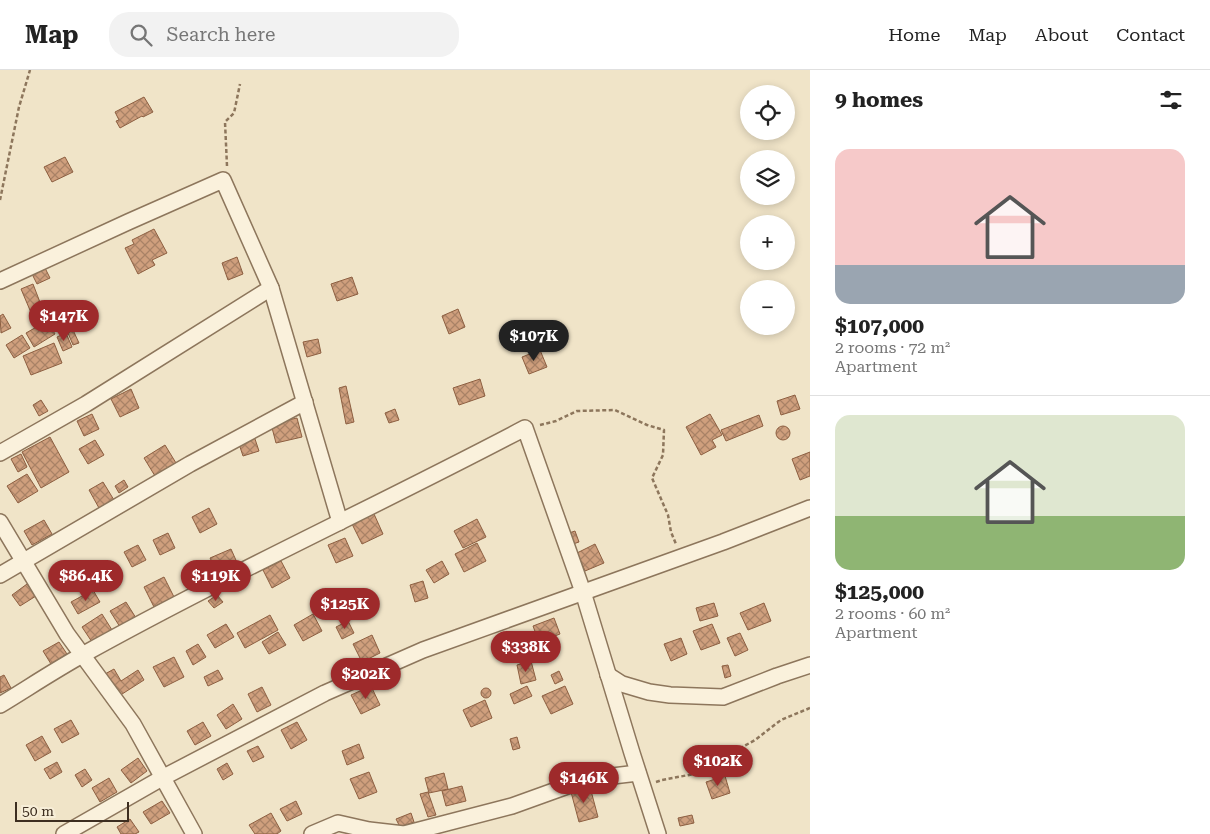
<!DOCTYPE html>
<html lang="en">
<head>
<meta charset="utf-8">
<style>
  body { margin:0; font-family:"Roboto Serif",serif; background:#f2f2f2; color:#222; height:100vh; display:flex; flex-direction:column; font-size:19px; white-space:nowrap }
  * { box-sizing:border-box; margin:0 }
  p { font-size:16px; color:#767676 }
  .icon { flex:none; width:28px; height:28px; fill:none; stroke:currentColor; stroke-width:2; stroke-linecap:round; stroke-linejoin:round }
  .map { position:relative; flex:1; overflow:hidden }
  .panel { display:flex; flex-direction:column; background:#fff; width:400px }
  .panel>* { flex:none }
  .buttons { position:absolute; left:740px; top:15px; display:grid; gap:10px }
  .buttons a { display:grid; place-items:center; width:55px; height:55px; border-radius:50%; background:#fff; box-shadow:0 2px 8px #0003; font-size:25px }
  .scale { position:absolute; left:15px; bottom:12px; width:114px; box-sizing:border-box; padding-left:5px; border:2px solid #3d2e20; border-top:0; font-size:14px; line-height:18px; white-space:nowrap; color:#3d2e20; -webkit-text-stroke:4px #f7eed8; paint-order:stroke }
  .price { position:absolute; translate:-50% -42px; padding:0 11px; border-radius:18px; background:#9e2a2b; color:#fff; font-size:16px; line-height:32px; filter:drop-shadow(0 1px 2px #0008) }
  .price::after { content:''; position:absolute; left:50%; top:30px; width:15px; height:11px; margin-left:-8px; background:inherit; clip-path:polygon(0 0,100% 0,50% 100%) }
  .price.current { background:#222; color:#fff }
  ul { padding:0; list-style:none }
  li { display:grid; align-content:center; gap:10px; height:265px; padding:0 25px }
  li+li { border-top:1px solid #e0e0e0 }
  li span { display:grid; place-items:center; height:155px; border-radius:15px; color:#555 }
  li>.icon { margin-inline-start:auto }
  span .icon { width:90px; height:90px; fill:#fffc; stroke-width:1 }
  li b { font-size:21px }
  h2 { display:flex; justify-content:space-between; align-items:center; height:60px; padding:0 25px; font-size:21px }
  header { display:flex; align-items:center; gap:30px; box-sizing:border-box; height:70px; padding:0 25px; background:#fff; border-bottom:1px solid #e0e0e0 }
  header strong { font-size:24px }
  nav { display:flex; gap:28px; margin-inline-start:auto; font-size:18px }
  .search { width:350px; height:45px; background:#f2f2f2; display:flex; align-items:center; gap:12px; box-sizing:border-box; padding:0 18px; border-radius:20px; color:#767676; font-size:19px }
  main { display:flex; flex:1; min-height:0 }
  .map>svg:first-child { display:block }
  .building { fill:url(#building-cross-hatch); stroke:#8d5f41 }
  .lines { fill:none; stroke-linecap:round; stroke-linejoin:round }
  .minor-casing { stroke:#8d765c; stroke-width:18 }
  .path { stroke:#8d765c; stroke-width:2.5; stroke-dasharray:4 2.5; stroke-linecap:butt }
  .minor { stroke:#faf1dc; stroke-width:15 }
</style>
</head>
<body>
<header>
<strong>Map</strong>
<div class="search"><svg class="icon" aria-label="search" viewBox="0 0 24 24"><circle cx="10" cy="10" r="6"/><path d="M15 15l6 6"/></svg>Search here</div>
<nav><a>Home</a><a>Map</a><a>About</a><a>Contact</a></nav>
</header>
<main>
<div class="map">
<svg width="810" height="764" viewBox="0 0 810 764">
  <defs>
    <pattern id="building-cross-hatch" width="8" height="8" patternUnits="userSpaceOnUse" patternTransform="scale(1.25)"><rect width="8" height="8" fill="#cf9f7d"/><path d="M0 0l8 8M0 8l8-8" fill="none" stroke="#a98266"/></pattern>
  </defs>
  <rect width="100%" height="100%" fill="#f0e4c8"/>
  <g class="building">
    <path d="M144,27l9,15 -10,5 -1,-1 -22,12 -4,-7 3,-1 -4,-8z"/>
    <path d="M65,87l8,15 -21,10 -8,-15z"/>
    <path d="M154,159l13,24 -15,7 3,5 -17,9 -13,-26 9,-4 -2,-4z"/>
    <path d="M237,187l6,17 -15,6 -6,-17z"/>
    <path d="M45,198l5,10 -13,6 -5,-10z"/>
    <path d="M352,207l6,17 -21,7 -6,-17z"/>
    <path d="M33,214l13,34 -11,4 -14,-33z"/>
    <path d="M66,236l6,13 -19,8 -6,-13z"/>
    <path d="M458,239l7,18 -16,7 -7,-18z"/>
    <path d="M3,244l8,14 -10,5 -1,-17z"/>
    <path d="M46,249l9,15 -21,13 -8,-14 14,-8 -1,-1z"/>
    <path d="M73,260l6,13 -6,2 -5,-12z"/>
    <path d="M66,263l6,14 -9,4 -6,-14z"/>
    <path d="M22,265l8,13 -16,10 -8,-13z"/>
    <path d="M318,269l3,14 -14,4 -4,-15z"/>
    <path d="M54,273l8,20 -31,12 -8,-19z"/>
    <path d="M540,280l7,17 -18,7 -7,-17z"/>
    <path d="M480,309l5,17 -26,9 -6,-17z"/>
    <path d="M346,316l8,36 -8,2 -7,-36z"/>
    <path d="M131,319l8,19 -19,9 -9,-18z"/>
    <path d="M795,325l5,14 -19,6 -4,-14z"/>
    <path d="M41,330l7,11 -9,5 -6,-11z"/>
    <path d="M395,339l4,11 -10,3 -4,-10z"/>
    <path d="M92,344l7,15 -15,7 -7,-15z"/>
    <path d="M710,344l12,21 -10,5 4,7 -15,8 -15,-28z"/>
    <path d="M759,345l4,11 -37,15 -5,-11z"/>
    <path d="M297,348l5,19 -26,6 -5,-19z"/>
    <circle cx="783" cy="363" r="7"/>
    <path d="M254,366l5,15 -16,5 -5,-15z"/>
    <path d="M50,367l19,35 -28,16 -19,-36z"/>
    <path d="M95,370l9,15 -16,9 -9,-15z"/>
    <path d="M165,375l11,18 -21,13 -11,-18z"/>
    <path d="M810,382v24l-10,4 -8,-21z"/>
    <path d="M21,384l6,13 -9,5 -7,-13z"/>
    <path d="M27,404l11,17 -20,12 -11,-17z"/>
    <path d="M124,410l4,7 -9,6 -4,-7z"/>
    <path d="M103,412l11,18 -15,8 -10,-18z"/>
    <path d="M209,438l8,16 -17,9 -8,-16z"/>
    <path d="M374,444l9,20 -21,10 -10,-20z"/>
    <path d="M477,449l9,18 -23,11 -9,-17z"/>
    <path d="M44,450l8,14 -20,11 -8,-14z"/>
    <path d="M575,461l4,11 -9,3 -4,-11z"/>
    <path d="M168,463l7,15 -15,7 -7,-15z"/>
    <path d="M345,468l8,18 -17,7 -8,-18z"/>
    <path d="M477,473l9,18 -22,11 -9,-18z"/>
    <path d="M595,474l9,19 -19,8 -8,-18z"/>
    <path d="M138,475l8,15 -14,7 -8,-15z"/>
    <path d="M231,479l8,18 -20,9 -9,-18z"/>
    <path d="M281,491l9,17 -18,10 -9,-18z"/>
    <path d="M442,491l7,13 -15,9 -8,-13z"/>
    <path d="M164,507l10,20 -20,10 -10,-20z"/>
    <path d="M423,511l5,17 -13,4 -5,-17z"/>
    <path d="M27,514l9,12 -16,10 -8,-11z"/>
    <path d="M93,520l7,12 -22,12 -7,-12z"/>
    <path d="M217,525l6,7 -9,6 -6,-7z"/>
    <path d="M126,532l10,16 -16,9 -10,-16z"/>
    <path d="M714,533l4,13 -18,5 -4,-13z"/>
    <path d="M764,533l7,18 -23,9 -8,-17z"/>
    <path d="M102,544l10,16 -20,12 -10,-15z"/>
    <path d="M313,544l9,17 -19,10 -9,-16z"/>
    <path d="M270,545l8,15 -33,18 -8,-15z"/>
    <path d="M554,548l6,16 -21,8 -6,-16z"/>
    <path d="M348,551l6,12 -12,6 -6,-12z"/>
    <path d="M226,554l8,13 -19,11 -8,-13z"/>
    <path d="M712,554l8,19 -19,7 -8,-19z"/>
    <path d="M278,562l8,13 -17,9 -7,-12z"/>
    <path d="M740,563l8,17 -13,6 -8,-18z"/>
    <path d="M372,565l8,18 -18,9 -9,-18z"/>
    <path d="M681,568l6,16 -16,7 -7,-17z"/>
    <path d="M59,572l8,12 -16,10 -8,-13z"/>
    <path d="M198,574l8,13 -13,8 -7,-14z"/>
    <path d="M174,587l10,20 -20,10 -11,-20z"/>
    <path d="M531,591l5,19 -15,4 -4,-19z"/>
    <path d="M728,595l3,11 -6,2 -3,-12z"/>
    <path d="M114,599l7,12 17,-11 6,10 -25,16 -14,-22z"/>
    <path d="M218,600l5,9 -15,7 -4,-9z"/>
    <path d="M559,601l4,9 -8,4 -4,-9z"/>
    <path d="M4,605l7,13 -11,5v-16z"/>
    <path d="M371,616l9,19 -19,9 -10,-19z"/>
    <path d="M527,616l5,10 -18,8 -4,-10z"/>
    <path d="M565,616l8,18 -22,10 -9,-18z"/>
    <path d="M262,617l9,18 -14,7 -9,-18z"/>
    <circle cx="486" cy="623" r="5"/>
    <path d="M485,630l7,18 -21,9 -8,-17z"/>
    <path d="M233,634l9,15 -16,10 -9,-14z"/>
    <path d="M71,650l8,14 -17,9 -8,-14z"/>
    <path d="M203,652l8,14 -16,9 -8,-14z"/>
    <path d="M297,652l10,18 -16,9 -10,-19z"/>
    <path d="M42,666l9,16 -16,9 -9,-16z"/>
    <path d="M517,667l3,11 -7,2 -3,-11z"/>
    <path d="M359,674l5,14 -17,7 -5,-14z"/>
    <path d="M258,676l6,11 -11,5 -6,-11z"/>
    <path d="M138,688l9,13 -16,12 -10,-13z"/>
    <path d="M57,692l5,10 -12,7 -6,-10z"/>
    <path d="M227,693l6,11 -10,6 -6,-11z"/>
    <path d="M85,699l7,11 -10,7 -7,-12z"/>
    <path d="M369,702l8,20 -18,7 -9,-20z"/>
    <path d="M444,703l4,16 -19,4 -4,-15z"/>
    <path d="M725,706l5,17 -18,6 -6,-17z"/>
    <path d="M109,708l8,14 -17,10 -8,-14z"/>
    <path d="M462,716l4,15 -20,5 -4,-15z"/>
    <path d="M590,717l8,30 -19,5 -8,-30z"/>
    <path d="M428,722l8,23 -8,2 -8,-23z"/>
    <path d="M162,731l8,12 -19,11 -8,-12z"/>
    <path d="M296,731l6,13 -15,7 -7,-12z"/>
    <path d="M271,743l10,18 -4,3h-22l-6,-9z"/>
    <path d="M411,743l3,9 -14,5 -4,-8z"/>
    <path d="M692,745l2,8 -14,3 -2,-8z"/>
    <path d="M130,749l9,13 -4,2h-14l-4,-7z"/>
  </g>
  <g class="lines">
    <defs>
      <g id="minor">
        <path d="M0,211l128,-59 95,-42 48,108 -185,116 -86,49"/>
        <path d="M271,218l69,234"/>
        <path d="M0,452l67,112 66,90 61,110"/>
        <path d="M0,505l190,-111 115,-62"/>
        <path d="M608,605l14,9 27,8 21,3 53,2 54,-21 33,-11"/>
        <path d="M0,635c28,-17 55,-35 84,-51 144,-80 295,-149 441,-226l58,164 49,161 26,81"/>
        <path d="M64,764l98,-56 163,-85 98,-43 300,-108 87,-34"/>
        <path d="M312,764l26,-11 31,7 35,4 108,-28 75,-27 51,-6"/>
      </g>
    </defs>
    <use href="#minor" class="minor-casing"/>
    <g class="path">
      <path d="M227,96l-2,-44 9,-9 6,-29"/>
      <path d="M0,130l19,-93 11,-37"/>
      <path d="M540,355l16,-4 21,-10 38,-1 32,15 17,5 -1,25 -11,23 16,37 3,17 5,12"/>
      <path d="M656,712l6,-2 32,-6 61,-34 26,-20 29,-12"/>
    </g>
    <use href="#minor" class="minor"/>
  </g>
</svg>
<div class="buttons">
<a><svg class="icon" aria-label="locate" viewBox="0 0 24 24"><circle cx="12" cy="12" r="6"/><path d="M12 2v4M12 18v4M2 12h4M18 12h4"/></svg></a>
<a><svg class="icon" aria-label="layers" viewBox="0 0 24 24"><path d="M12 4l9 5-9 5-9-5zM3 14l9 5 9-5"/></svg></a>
<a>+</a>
<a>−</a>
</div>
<div class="scale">50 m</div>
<b class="price" style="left:64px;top:272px">$147K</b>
<b class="price current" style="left:534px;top:292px">$107K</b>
<b class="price" style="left:86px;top:532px">$86.4K</b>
<b class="price" style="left:216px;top:532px">$119K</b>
<b class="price" style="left:345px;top:560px">$125K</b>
<b class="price" style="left:526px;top:603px">$338K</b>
<b class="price" style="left:366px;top:630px">$202K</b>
<b class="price" style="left:718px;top:717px">$102K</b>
<b class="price" style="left:584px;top:734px">$146K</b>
</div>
<section class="panel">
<h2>9 homes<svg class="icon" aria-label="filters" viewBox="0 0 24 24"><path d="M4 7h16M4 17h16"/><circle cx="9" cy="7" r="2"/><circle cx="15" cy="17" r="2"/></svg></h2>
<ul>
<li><span style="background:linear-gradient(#f6c9c9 75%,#9aa5b1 0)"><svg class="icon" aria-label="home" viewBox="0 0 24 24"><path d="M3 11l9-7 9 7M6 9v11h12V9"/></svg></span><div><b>$107,000</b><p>2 rooms · 72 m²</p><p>Apartment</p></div></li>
<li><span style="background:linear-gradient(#dfe7d0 65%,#8fb573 0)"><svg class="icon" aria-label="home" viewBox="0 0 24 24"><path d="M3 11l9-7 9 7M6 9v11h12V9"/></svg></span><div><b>$125,000</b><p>2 rooms · 60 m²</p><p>Apartment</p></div></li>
</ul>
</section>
</main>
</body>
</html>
